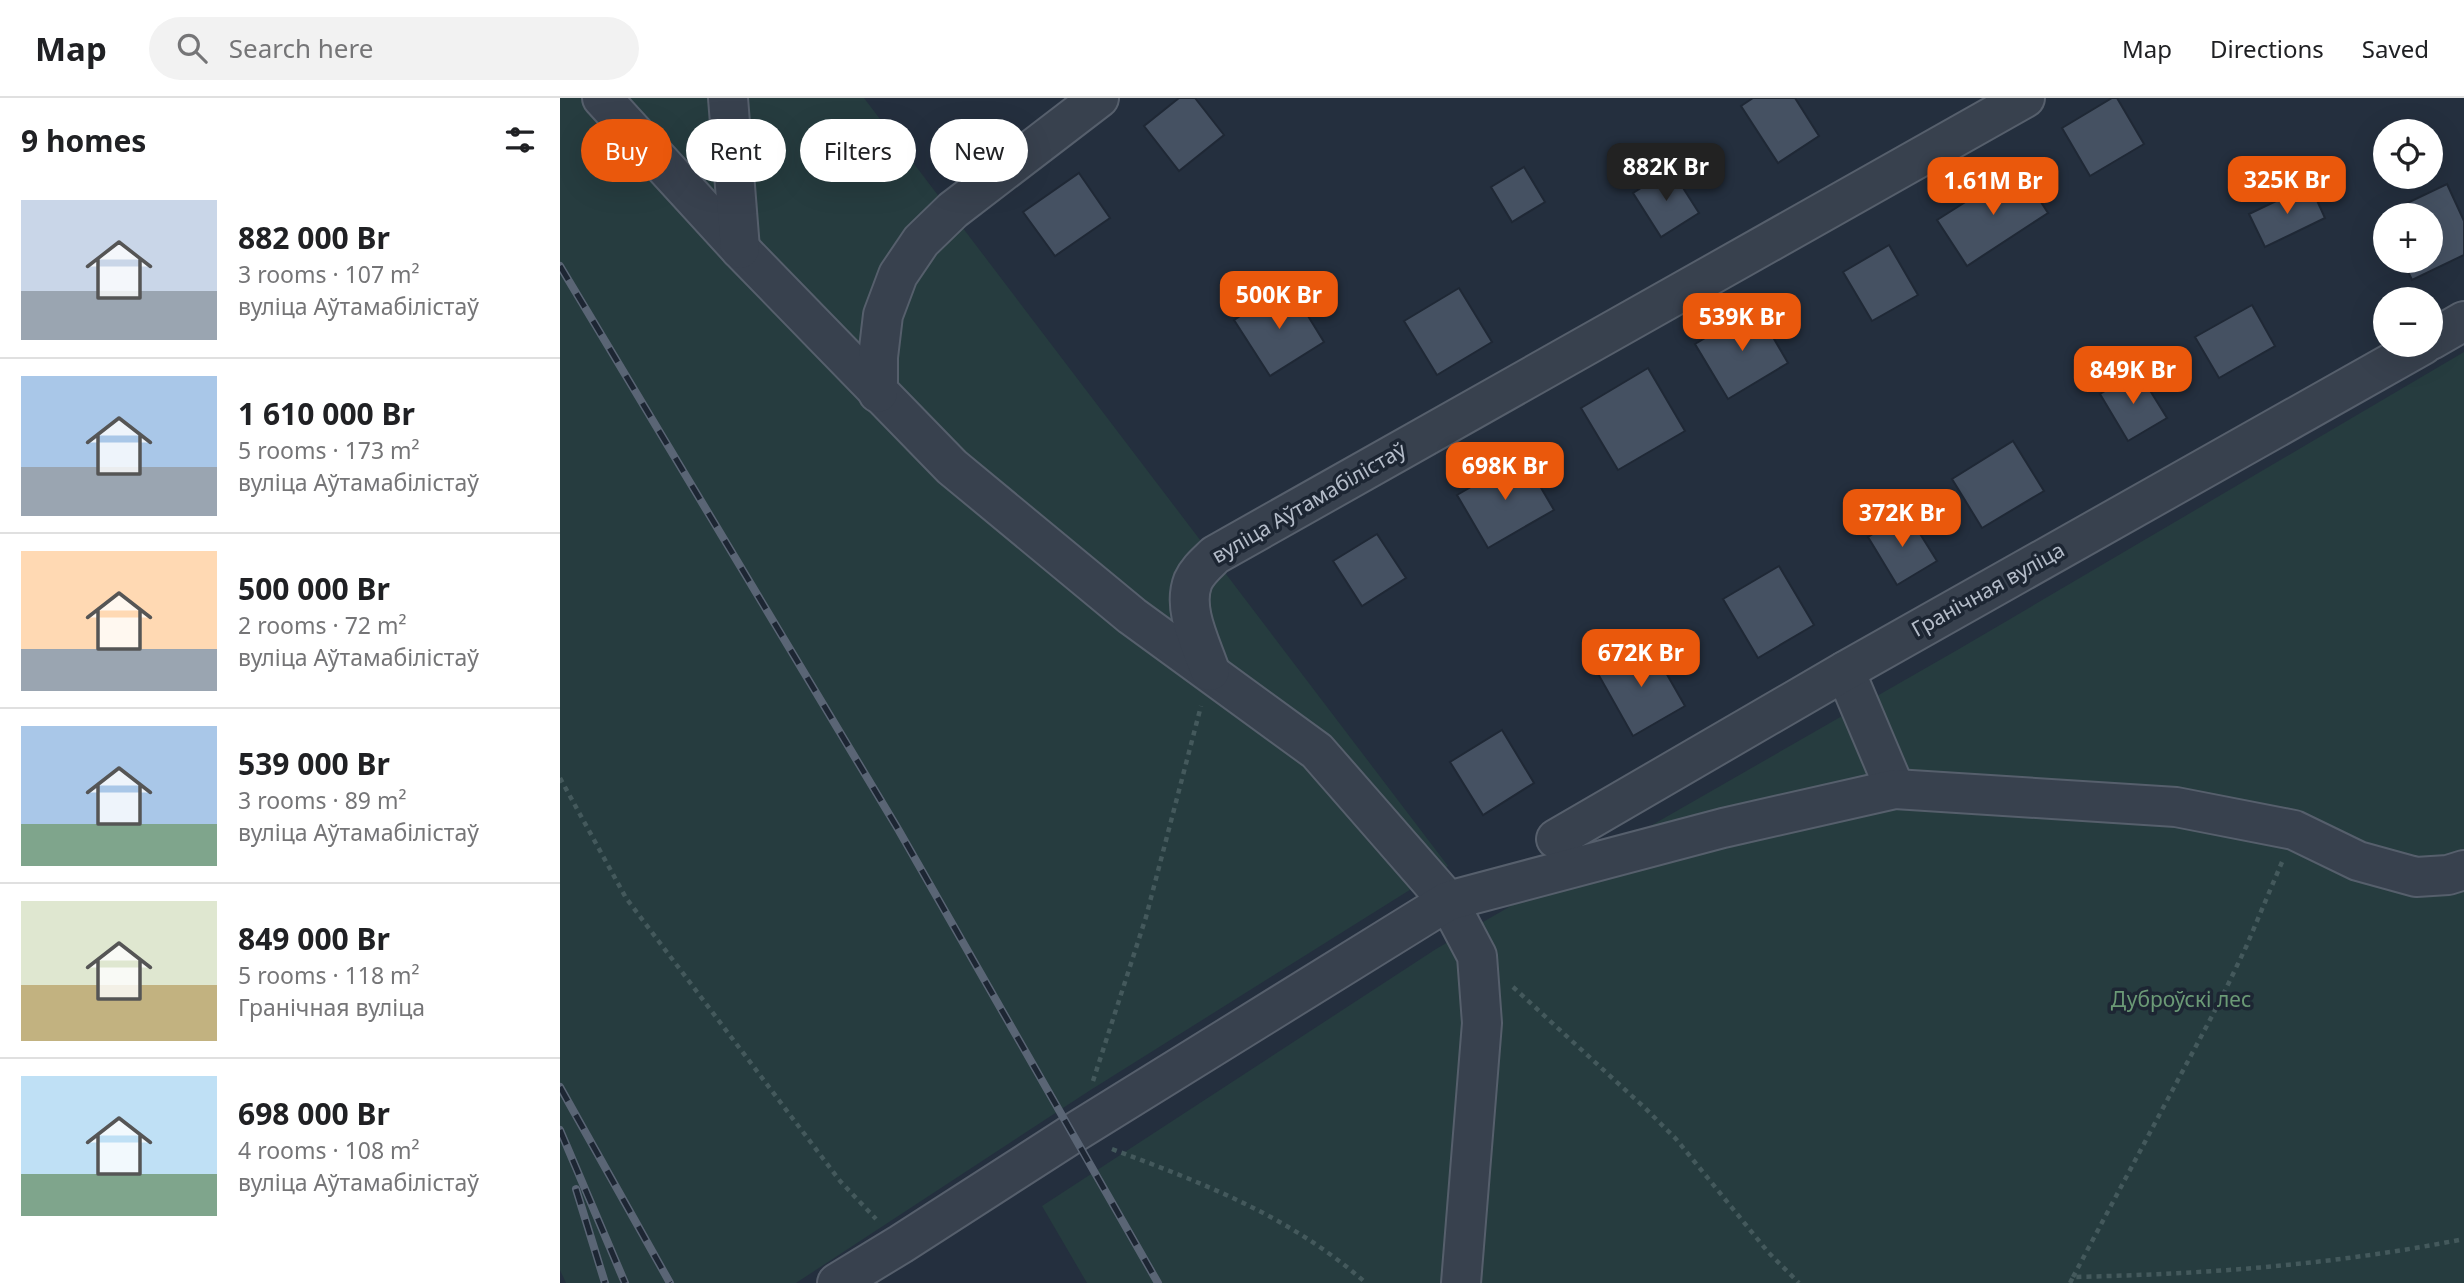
<!DOCTYPE html>
<html lang="en">
<head>
<meta charset="utf-8">
<style>
  body { margin:0; font-family:"Noto Sans",sans-serif; background:#f2f2f2; color:#202124; height:100vh; display:flex; flex-direction:column; font-size:26px; white-space:nowrap }
  * { box-sizing:border-box; margin:0 }
  p { font-size:23px; color:#757577 }
  .icon { flex:none; width:38px; height:38px; fill:none; stroke:currentColor; stroke-width:2; stroke-linecap:round; stroke-linejoin:round }
  .map { position:relative; flex:1; overflow:hidden }
  .details { display:flex; flex-direction:column; background:#fff; width:560px }
  .details>* { flex:none }
  .guide { position:absolute; left:21px; top:21px; width:665px; height:63px; display:flex; gap:14px }
  .tools { position:absolute; left:1813px; top:21px; display:grid; gap:14px }
  .tools a { display:grid; place-items:center; width:70px; height:70px; border-radius:50%; background:#fff; box-shadow:0 7px 28px #0002; font-size:35px }
  .price { position:absolute; translate:-50% -60px; padding:0 16px; border-radius:14px; background:#ea580c; color:#fff; font-size:23px; line-height:46px; filter:drop-shadow(0 2px 4px #0008) }
  .price::after { content:''; position:absolute; left:50%; top:42px; width:21px; height:16px; margin-left:-10px; background:inherit; clip-path:polygon(0 0,100% 0,50% 100%) }
  .price.active { background:#222; color:#fff }
  ul { padding:0; list-style:none }
  li { display:flex; align-items:center; gap:21px; height:175px; padding:0 21px }
  li+li { border-top:2px solid #e0e0e0 }
  li span { display:grid; place-items:center; flex:none; width:196px; height:140px; border-radius:0px; color:#555 }
  li>.icon { margin-inline-start:auto }
  span .icon { width:84px; height:84px; fill:#fffc; stroke-width:1 }
  li b { font-size:30px }
  h2 { display:flex; justify-content:space-between; align-items:center; height:84px; padding:0 21px; font-size:30px }
  .pill { padding:0 24px; border-radius:32px; background:#fff; box-shadow:0 7px 28px #0002; font-size:24px; line-height:63px }
  .pill.active { background:#ea580c; color:#fff }
  header { display:flex; align-items:center; gap:42px; box-sizing:border-box; height:98px; padding:0 35px; background:#fff; border-bottom:2px solid #e0e0e0 }
  header strong { font-size:33px }
  nav { display:flex; gap:38px; margin-inline-start:auto; font-size:24px }
  .search { width:490px; height:63px; background:#f2f2f2; display:flex; align-items:center; gap:18px; box-sizing:border-box; padding:0 24px; border-radius:38px; color:#757577; font-size:26px }
  main { display:flex; flex:1; min-height:0 }
  .map>svg:first-child { display:block }
  .green { fill:#263c3f }
  .building { fill:#455162; stroke:#1f2835; stroke-width:2 }
  .lines { fill:none; stroke-linecap:round; stroke-linejoin:round }
  .minor-casing { stroke:#565f6c; stroke-width:42 }
  .path { stroke:#44595c; stroke-width:4.5; stroke-dasharray:5 5; stroke-linecap:butt }
  .minor { stroke:#38414e; stroke-width:38 }
  .rail-casing { stroke:#5a6575; stroke-width:8 }
  .rail { stroke:#1d2633; stroke-width:5; stroke-dasharray:16; stroke-linecap:butt }
  .labels { text-anchor:middle; stroke-width:7; stroke-linejoin:round; paint-order:stroke }
  .street-label { font-size:21px; fill:#b4bcc9; stroke:#1d2633 }
  .park-label { font-size:21px; fill:#6b9a76; stroke:#1d2633 }
</style>
</head>
<body>
<header>
<strong>Map</strong>
<div class="search"><svg class="icon" aria-label="search" viewBox="0 0 24 24"><circle cx="10" cy="10" r="6"/><path d="M15 15l6 6"/></svg>Search here</div>
<nav><a>Map</a><a>Directions</a><a>Saved</a></nav>
</header>
<main>
<section class="details">
<h2>9 homes<svg class="icon" aria-label="filters" viewBox="0 0 24 24"><path d="M4 7h16M4 17h16"/><circle cx="9" cy="7" r="2"/><circle cx="15" cy="17" r="2"/></svg></h2>
<ul>
<li><span style="background:linear-gradient(#c9d6e8 65%,#9aa5b1 0)"><svg class="icon" aria-label="home" viewBox="0 0 24 24"><path d="M3 11l9-7 9 7M6 9v11h12V9"/></svg></span><div><b>882 000 Br</b><p>3 rooms · 107 m²</p><p>вуліца Аўтамабілістаў</p></div></li>
<li><span style="background:linear-gradient(#a9c7e8 65%,#9aa5b1 0)"><svg class="icon" aria-label="home" viewBox="0 0 24 24"><path d="M3 11l9-7 9 7M6 9v11h12V9"/></svg></span><div><b>1 610 000 Br</b><p>5 rooms · 173 m²</p><p>вуліца Аўтамабілістаў</p></div></li>
<li><span style="background:linear-gradient(#ffd9b3 70%,#9aa5b1 0)"><svg class="icon" aria-label="home" viewBox="0 0 24 24"><path d="M3 11l9-7 9 7M6 9v11h12V9"/></svg></span><div><b>500 000 Br</b><p>2 rooms · 72 m²</p><p>вуліца Аўтамабілістаў</p></div></li>
<li><span style="background:linear-gradient(#a9c7e8 70%,#7fa58c 0)"><svg class="icon" aria-label="home" viewBox="0 0 24 24"><path d="M3 11l9-7 9 7M6 9v11h12V9"/></svg></span><div><b>539 000 Br</b><p>3 rooms · 89 m²</p><p>вуліца Аўтамабілістаў</p></div></li>
<li><span style="background:linear-gradient(#dfe7d0 60%,#c2b280 0)"><svg class="icon" aria-label="home" viewBox="0 0 24 24"><path d="M3 11l9-7 9 7M6 9v11h12V9"/></svg></span><div><b>849 000 Br</b><p>5 rooms · 118 m²</p><p>Гранічная вуліца</p></div></li>
<li><span style="background:linear-gradient(#bfe0f5 70%,#7fa58c 0)"><svg class="icon" aria-label="home" viewBox="0 0 24 24"><path d="M3 11l9-7 9 7M6 9v11h12V9"/></svg></span><div><b>698 000 Br</b><p>4 rooms · 108 m²</p><p>вуліца Аўтамабілістаў</p></div></li>
</ul>
</section>
<div class="map">
<svg width="1904" height="1185" viewBox="0 0 1904 1185">
  <rect width="100%" height="100%" fill="#242f3e"/>
  <g class="green">
    <path d="M0,0h304l584,768 -359,225 -293,192h-230l-6,-13z"/>
    <path d="M1904,254v931h-1377l-45,-77 394,-257 523,-300z"/>
  </g>
  <g class="building">
    <path d="M619,0h16l29,37 -45,36 -35,-45z"/>
    <path d="M1193,0h42l24,38 -41,27 -37,-57z"/>
    <path d="M1552,0h5l27,46 -54,32 -28,-48z"/>
    <path d="M964,69l21,35 -33,20 -21,-35z"/>
    <path d="M1459,70l29,45 -81,53 -30,-46z"/>
    <path d="M1111,71l28,44 -38,24 -28,-44z"/>
    <path d="M519,75l31,45 -55,38 -32,-44z"/>
    <path d="M1887,86l17,37v34l-52,25 -9,-19h28v-46h-46v7l-3,-7z"/>
    <path d="M1750,87l15,33 -60,29 -16,-33z"/>
    <path d="M1329,147l29,50 -46,26 -29,-49z"/>
    <path d="M729,187l35,57 -54,34 -36,-56z"/>
    <path d="M899,190l33,54 -55,33 -33,-54z"/>
    <path d="M1692,207l23,41 -56,32 -24,-41z"/>
    <path d="M1196,210l32,55 -60,36 -33,-55z"/>
    <path d="M1088,270l37,63 -67,39 -37,-62z"/>
    <path d="M1578,273l29,47 -39,23 -28,-47z"/>
    <path d="M1453,343l31,50 -62,37 -30,-49z"/>
    <path d="M963,359l31,53 -66,38 -31,-53z"/>
    <path d="M1347,415l30,48 -40,24 -29,-48z"/>
    <path d="M817,436l29,44 -44,28 -29,-45z"/>
    <path d="M1219,468l35,59 -56,33 -35,-59z"/>
    <path d="M1089,545l36,63 -52,30 -36,-64z"/>
    <path d="M942,632l32,53 -51,32 -33,-53z"/>
  </g>
  <g class="lines">
    <defs>
      <g id="minor">
        <path d="M42,0l138,151 212,218 180,149 185,135 131,150 29,55 5,67 -21,260"/>
        <path d="M168,0l12,151"/>
        <path d="M1871,242l33,-19"/>
        <path d="M318,295v-36l5,-42 15,-40 23,-34 32,-31 146,-112"/>
        <path d="M650,573c-9,-27 -28,-62 -17,-90 5,-11 14,-18 22,-26l810,-457"/>
        <path d="M1285,573l50,118"/>
        <path d="M996,741l289,-168 578,-326"/>
        <path d="M277,1185l64,-39 171,-110 376,-233 275,-73 172,-39 281,18 118,23 64,31 58,16 32,-2 16,-5"/>
      </g>
    </defs>
    <use href="#minor" class="minor-casing"/>
    <g class="path">
      <path d="M0,680l66,120 214,283 36,38"/>
      <path d="M953,889l132,121 31,31 92,113 31,31"/>
      <path d="M533,983l53,-164 55,-211"/>
      <path d="M552,1051c93,35 178,67 254,134"/>
      <path d="M1513,1179l147,-276 26,-54 36,-85"/>
      <path d="M1510,1185l3,-6c134,-3 260,-12 391,-38"/>
    </g>
    <use href="#minor" class="minor"/>
    <defs>
      <g id="rail">
        <path d="M0,168l338,563 260,454"/>
        <path d="M0,989l110,196"/>
        <path d="M0,1032l65,153"/>
        <path d="M16,1091l29,94"/>
      </g>
    </defs>
    <use href="#rail" class="rail-casing"/>
    <use href="#rail" class="rail"/>
  </g>
  <g class="labels">
    <g class="street-label">
      <text transform="translate(749 405) rotate(-30)" y="7">вуліца Аўтамабілістаў</text>
      <text transform="translate(1428 492) rotate(-29)" y="7">Гранічная вуліца</text>
    </g>
    <g class="park-label">
      <text x="1621" y="909">Дуброўскі лес</text>
    </g>
  </g>
</svg>
<div class="tools">
<a><svg class="icon" aria-label="locate" viewBox="0 0 24 24"><circle cx="12" cy="12" r="6"/><path d="M12 2v4M12 18v4M2 12h4M18 12h4"/></svg></a>
<a>+</a>
<a>−</a>
</div>
<b class="price active" style="left:1106px;top:105px">882K Br</b>
<b class="price" style="left:1727px;top:118px">325K Br</b>
<b class="price" style="left:1433px;top:119px">1.61M Br</b>
<b class="price" style="left:719px;top:233px">500K Br</b>
<b class="price" style="left:1182px;top:255px">539K Br</b>
<b class="price" style="left:1573px;top:308px">849K Br</b>
<b class="price" style="left:945px;top:404px">698K Br</b>
<b class="price" style="left:1342px;top:451px">372K Br</b>
<b class="price" style="left:1081px;top:591px">672K Br</b>
<div class="guide">
<a class="pill active">Buy</a>
<a class="pill">Rent</a>
<a class="pill">Filters</a>
<a class="pill">New</a>
</div>
</div>
</main>
</body>
</html>
